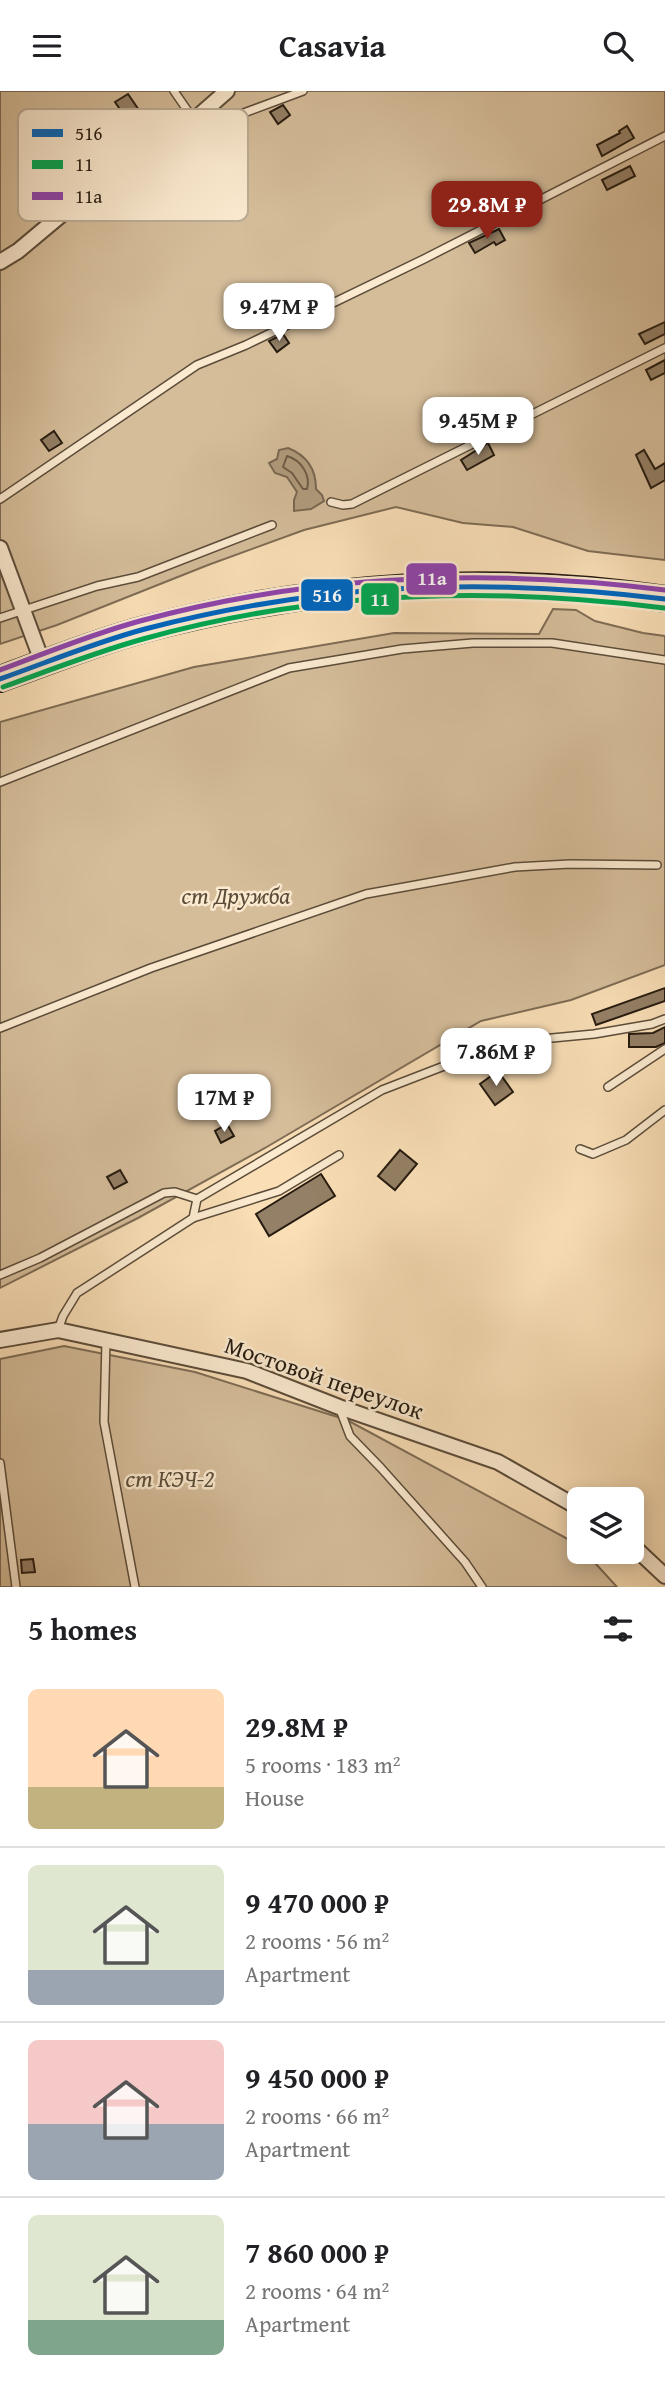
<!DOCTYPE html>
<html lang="en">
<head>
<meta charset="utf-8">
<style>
  body { margin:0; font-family:"Gentium Book Plus",serif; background:#f6f6f6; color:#202124; height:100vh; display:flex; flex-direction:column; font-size:26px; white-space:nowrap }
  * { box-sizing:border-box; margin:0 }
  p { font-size:23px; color:#757577 }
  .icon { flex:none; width:38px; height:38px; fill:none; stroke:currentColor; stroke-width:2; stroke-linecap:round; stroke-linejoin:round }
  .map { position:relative; height:1496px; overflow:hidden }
  .panel { display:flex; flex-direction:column; background:#fff; flex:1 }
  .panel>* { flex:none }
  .tools { position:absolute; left:567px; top:1396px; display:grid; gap:14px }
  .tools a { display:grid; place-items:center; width:77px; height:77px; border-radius:10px; background:#fff; box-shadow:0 4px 18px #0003; font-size:35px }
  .price { position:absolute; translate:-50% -60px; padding:0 16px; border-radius:14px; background:#fff; color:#222; font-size:23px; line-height:46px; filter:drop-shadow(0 2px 4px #0008) }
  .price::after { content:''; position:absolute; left:50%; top:42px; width:21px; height:16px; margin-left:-10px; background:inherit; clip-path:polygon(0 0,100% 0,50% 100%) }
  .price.current { background:#8f2418; color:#fff }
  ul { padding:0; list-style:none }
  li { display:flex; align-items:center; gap:21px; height:175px; padding:0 28px }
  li+li { border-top:2px solid #e0e0e0 }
  li span { display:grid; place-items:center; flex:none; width:196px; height:140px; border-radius:10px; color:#555 }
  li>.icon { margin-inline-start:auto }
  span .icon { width:84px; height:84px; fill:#fffc; stroke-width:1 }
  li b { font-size:30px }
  h2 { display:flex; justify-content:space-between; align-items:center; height:84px; padding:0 28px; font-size:30px }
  header { display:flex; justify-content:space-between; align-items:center; height:91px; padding:0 28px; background:#fff; font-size:32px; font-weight:800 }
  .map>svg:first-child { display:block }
  .green { fill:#d5bd9a; stroke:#7e6c55; stroke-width:2 }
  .water { fill:#b19c7e; stroke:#796852; stroke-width:2 }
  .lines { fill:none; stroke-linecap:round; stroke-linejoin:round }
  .shore { stroke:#6c5c47; stroke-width:2 }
  .building { fill:#948066; stroke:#261b10; stroke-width:2 }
  .lane-casing { stroke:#5b4c3a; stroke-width:10 }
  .street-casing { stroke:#5b4c3a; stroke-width:18 }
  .highway-casing { stroke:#261b10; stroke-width:28 }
  .lane { stroke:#fbead0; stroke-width:7 }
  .street { stroke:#fbead0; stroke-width:14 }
  .highway { stroke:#f9deb6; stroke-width:24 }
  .bus-1-casing { stroke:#fbead0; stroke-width:10 }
  .bus-2-casing { stroke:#fbead0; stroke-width:10 }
  .bus-3-casing { stroke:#fbead0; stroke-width:10 }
  .bus-1 { stroke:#0065bd; stroke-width:5 }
  .bus-2 { stroke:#00a651; stroke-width:5 }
  .bus-3 { stroke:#8e44ad; stroke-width:5 }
  .labels { text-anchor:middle; stroke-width:5; stroke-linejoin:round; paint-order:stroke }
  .park-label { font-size:24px; font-style:italic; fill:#5b4c39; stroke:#fbead0 }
  .street-label { font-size:24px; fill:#261b10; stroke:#fbead0 }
  .key { fill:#fbead0; stroke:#bbac96; stroke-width:2 }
  .key-label { font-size:19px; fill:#261b10 }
  .line-badge { stroke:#fbead0; stroke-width:2.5 }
  .badge-label { font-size:19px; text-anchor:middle; font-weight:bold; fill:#fff }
</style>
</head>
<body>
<header><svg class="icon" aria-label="menu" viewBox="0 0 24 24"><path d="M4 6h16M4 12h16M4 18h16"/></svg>Casavia<svg class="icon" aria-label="search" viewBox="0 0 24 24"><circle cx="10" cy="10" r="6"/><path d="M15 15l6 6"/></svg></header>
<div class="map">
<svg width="665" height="1496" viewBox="0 0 665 1496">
  <rect width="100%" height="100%" fill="#f9deb6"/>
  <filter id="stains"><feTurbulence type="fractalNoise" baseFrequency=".00286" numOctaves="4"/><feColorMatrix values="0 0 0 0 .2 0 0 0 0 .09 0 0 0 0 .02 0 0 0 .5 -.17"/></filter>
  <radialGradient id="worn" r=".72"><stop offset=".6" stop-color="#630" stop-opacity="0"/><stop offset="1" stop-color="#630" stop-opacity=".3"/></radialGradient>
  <g class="green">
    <path d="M0,0h665v469l-77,-9 -75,-24 -50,-4 -67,-16 -92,23 -96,35 -151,60 -57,19z"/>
    <path d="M553,518l23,1 19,11 48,12 22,3v329l-94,35 -90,21 -216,127 -127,70 -138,70v-566l194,-55 200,-34 145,1z"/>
    <path d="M64,1255l131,26 152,48 230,124 2,8h6l32,35h-617v-228z"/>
  </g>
  <path class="water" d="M288,357c18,7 28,21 28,41l6,6 2,6 -13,8 -17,2v-11l3,-8 -10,-15 -12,-4 -6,-10 8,-4 2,-9z"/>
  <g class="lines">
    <path class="shore" d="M287,365c14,4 24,19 20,33h-4l-11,-16 -9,-6z"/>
  </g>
  <g class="building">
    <path d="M128,3l17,25 -13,8 -17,-25z"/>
    <path d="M283,14l7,10 -12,9 -8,-12z"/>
    <path d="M627,35l7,12 -32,18 -5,-11 23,-12 -1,-2z"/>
    <path d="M630,75l5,10 -28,14 -5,-10z"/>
    <path d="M499,138l6,11 -9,5 -2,-3 -19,11 -6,-10z"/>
    <path d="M665,231v12l-20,10 -6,-10z"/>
    <path d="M283,243l6,9 -12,9 -8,-11z"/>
    <path d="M665,269v13l-14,7 -5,-10z"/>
    <path d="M491,323l6,11 -28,14 -6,-12 8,-5 2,3z"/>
    <path d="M54,340l8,12 -13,8 -8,-11z"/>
    <path d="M488,352l6,12 -27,15 -6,-10z"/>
    <path d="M644,359l11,19 10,-6v17l-14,8 -15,-33z"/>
    <path d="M665,897v13l-69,24 -4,-11z"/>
    <path d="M665,936v16l-9,4h-27v-13l24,-1z"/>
    <path d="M498,980l15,21 -18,13 -15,-21z"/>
    <path d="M227,1033l7,12 -13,7 -6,-12z"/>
    <path d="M400,1059l17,14 -22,26 -17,-14z"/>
    <path d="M120,1079l7,12 -13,7 -7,-12z"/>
    <path d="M321,1083l14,22 -66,40 -13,-22z"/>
    <path d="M33,1468l2,13 -13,1 -1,-13z"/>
  </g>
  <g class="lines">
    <defs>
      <g id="lane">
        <path d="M174,0l20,29 28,1 81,-30"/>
        <path d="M0,408l197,-134 49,-20 178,-86 241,-123"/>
        <path d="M331,411l12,3 9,-1 313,-156"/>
        <path d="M0,527l97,-32 41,-9 134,-52"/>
        <path d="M0,691l289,-114 113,-19 71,-6h79l113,17"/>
        <path d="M0,937l151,-60 215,-74 149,-27 55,-3 87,1"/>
        <path d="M608,996l57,-38"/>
        <path d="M580,1058l13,5 33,-14 39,-30"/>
        <path d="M193,1127l86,-27 60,-36"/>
        <path d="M0,1184l40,-17 124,-65 11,-1 22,7"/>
        <path d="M58,1239l5,-14 14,-23 116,-75 4,-19 185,-109 88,-34 51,-15 73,-7 58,-10 13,-5"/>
        <path d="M106,1249l-2,82 31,165"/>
        <path d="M339,1316l11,29 31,32 84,94 17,25"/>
        <path d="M0,1372l16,124"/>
      </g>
      <g id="street">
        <path d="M0,171l18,-11 43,-36 100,-60 33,-35 33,-29"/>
        <path d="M0,457l43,116"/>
        <path d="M0,1249l58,-10 189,41 92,36 159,55 81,46"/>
        <path d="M632,1454l33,31"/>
      </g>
      <path id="highway" d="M0,588c48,-17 96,-37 145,-50 170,-45 347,-56 520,-30"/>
    </defs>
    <use href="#lane" class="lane-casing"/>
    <use href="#street" class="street-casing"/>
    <use href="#highway" class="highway-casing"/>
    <use href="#lane" class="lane"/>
    <use href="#street" class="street"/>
    <use href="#highway" class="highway"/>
    <defs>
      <path id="bus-1" d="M0,588c48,-17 96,-37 145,-50 176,-46 340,-52 520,-30"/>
      <path id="bus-2" d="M3,596c47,-17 93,-35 140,-48 171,-48 346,-53 521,-31"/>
      <path id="bus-3" d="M0,579c46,-17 92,-36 140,-49 173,-47 348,-53 525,-31"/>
    </defs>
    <use href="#bus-1" class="bus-1-casing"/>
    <use href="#bus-2" class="bus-2-casing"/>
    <use href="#bus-3" class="bus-3-casing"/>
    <use href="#bus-1" class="bus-1"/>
    <use href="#bus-2" class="bus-2"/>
    <use href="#bus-3" class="bus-3"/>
  </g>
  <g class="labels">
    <g class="park-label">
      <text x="236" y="813">ст Дружба</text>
      <text x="170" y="1396">ст КЭЧ-2</text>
    </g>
    <g class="street-label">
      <text transform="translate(324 1287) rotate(19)" y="8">Мостовой переулок</text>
    </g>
  </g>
  <rect x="18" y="18" width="230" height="112" rx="10" class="key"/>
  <rect x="32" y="38" width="31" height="8" fill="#0065bd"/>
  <rect x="32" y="69" width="31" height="9" fill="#00a651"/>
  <rect x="32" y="101" width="31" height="8" fill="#8e44ad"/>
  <g class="key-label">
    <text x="75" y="49">516</text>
    <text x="75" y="80">11</text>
    <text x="75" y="112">11а</text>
  </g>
  <g class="line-badge">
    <rect x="405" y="471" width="53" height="34" rx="7" fill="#8e44ad"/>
    <rect x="300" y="487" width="54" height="34" rx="7" fill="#0065bd"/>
    <rect x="360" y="491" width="40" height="34" rx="7" fill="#00a651"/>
  </g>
  <g class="badge-label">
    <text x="432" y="494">11а</text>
    <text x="327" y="511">516</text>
    <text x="380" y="515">11</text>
  </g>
  <rect width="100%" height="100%" filter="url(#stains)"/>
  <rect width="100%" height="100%" fill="url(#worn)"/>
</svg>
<div class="tools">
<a><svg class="icon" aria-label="layers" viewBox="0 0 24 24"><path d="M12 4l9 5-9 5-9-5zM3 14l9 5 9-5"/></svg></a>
</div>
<b class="price current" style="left:487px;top:150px">29.8M ₽</b>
<b class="price" style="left:279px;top:252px">9.47M ₽</b>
<b class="price" style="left:478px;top:366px">9.45M ₽</b>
<b class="price" style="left:496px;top:997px">7.86M ₽</b>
<b class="price" style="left:224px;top:1043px">17M ₽</b>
</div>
<section class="panel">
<h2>5 homes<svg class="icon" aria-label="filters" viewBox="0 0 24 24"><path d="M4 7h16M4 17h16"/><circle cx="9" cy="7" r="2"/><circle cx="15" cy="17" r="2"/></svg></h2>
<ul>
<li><span style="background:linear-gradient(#ffd9b3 70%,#c2b280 0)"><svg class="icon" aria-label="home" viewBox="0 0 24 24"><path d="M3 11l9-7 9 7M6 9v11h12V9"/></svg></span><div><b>29.8M ₽</b><p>5 rooms · 183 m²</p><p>House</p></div></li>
<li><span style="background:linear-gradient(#dfe7d0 75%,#9aa5b1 0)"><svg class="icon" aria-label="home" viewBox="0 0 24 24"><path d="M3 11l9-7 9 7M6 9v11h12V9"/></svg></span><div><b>9 470 000 ₽</b><p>2 rooms · 56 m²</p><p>Apartment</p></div></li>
<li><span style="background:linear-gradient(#f6c9c9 60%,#9aa5b1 0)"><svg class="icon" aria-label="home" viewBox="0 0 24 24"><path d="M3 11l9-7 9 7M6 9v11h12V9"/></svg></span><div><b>9 450 000 ₽</b><p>2 rooms · 66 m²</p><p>Apartment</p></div></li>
<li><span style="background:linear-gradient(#dfe7d0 75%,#7fa58c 0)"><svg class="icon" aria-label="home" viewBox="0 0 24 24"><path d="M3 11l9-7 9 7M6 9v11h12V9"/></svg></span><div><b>7 860 000 ₽</b><p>2 rooms · 64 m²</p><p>Apartment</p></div></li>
</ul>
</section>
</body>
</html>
